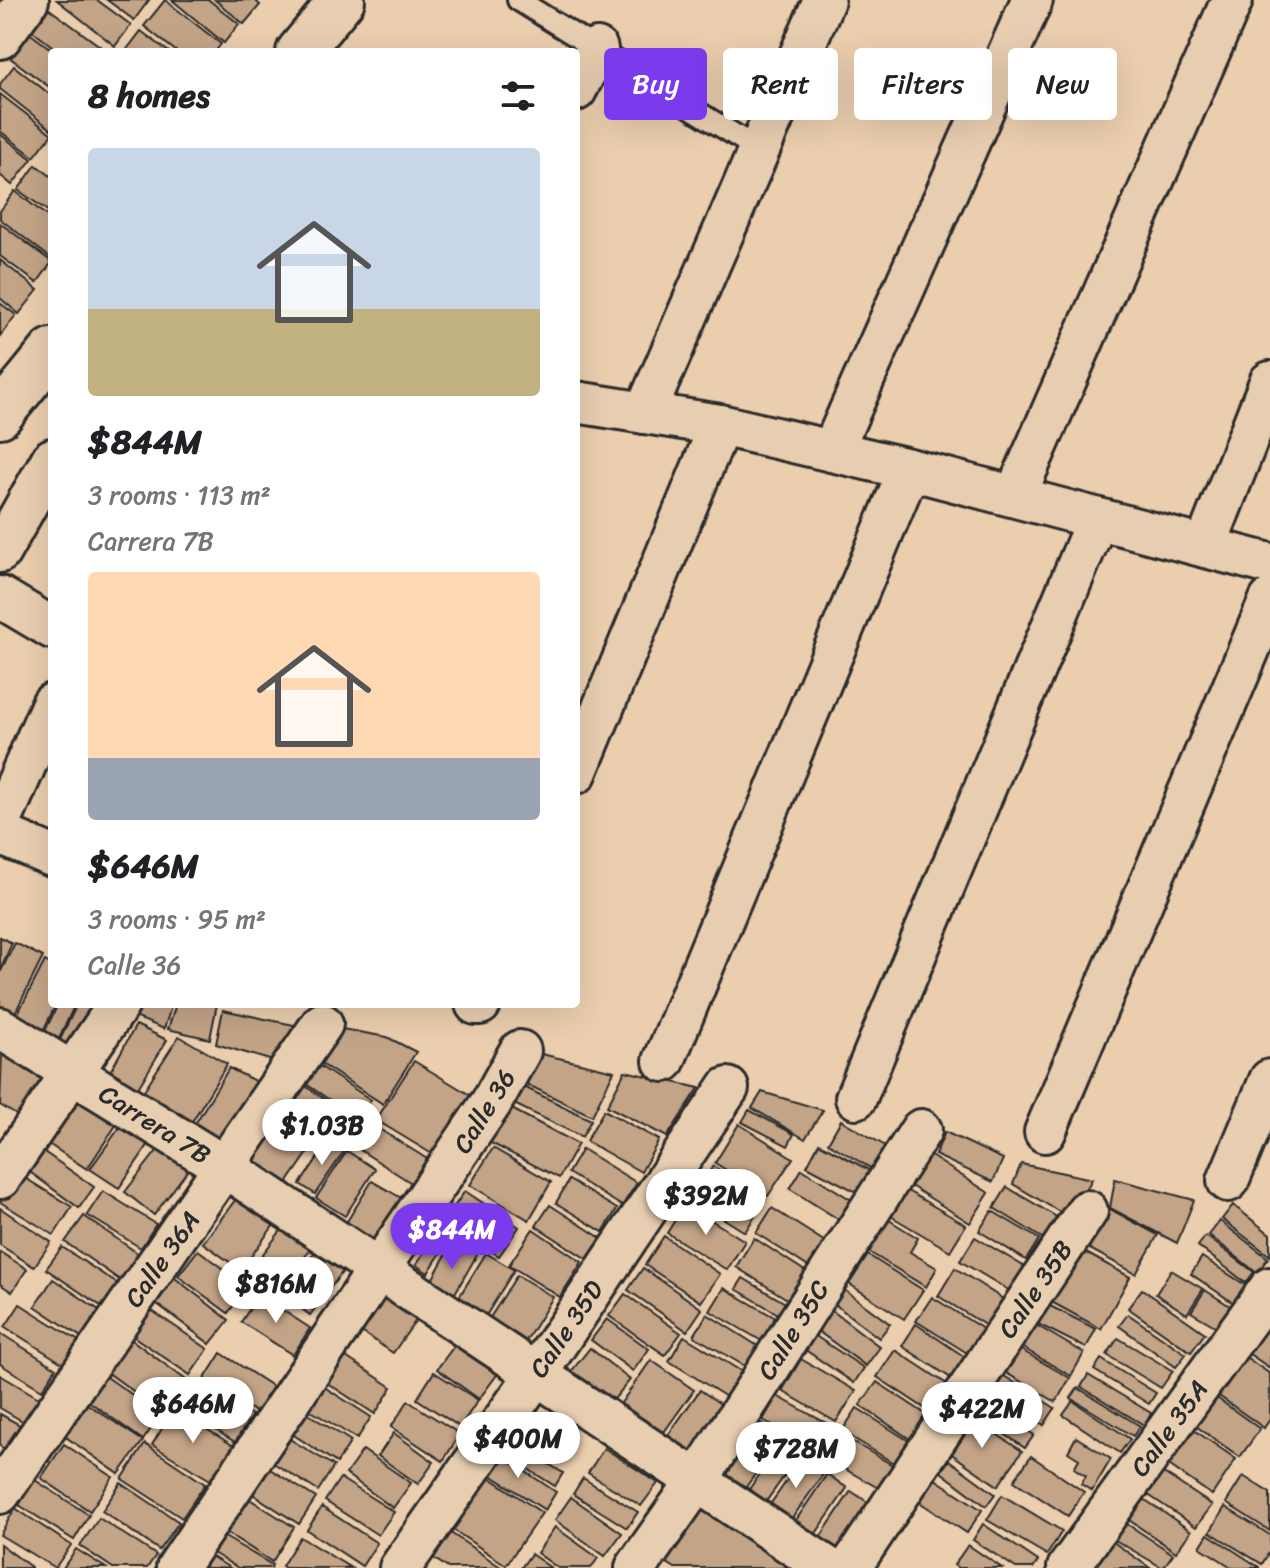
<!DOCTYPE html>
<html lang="en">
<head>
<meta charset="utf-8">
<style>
  body { margin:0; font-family:Sriracha,sans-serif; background:#f6f6f6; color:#202124; height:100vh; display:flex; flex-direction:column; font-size:30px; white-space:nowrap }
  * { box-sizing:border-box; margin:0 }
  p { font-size:26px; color:#757577 }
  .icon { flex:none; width:44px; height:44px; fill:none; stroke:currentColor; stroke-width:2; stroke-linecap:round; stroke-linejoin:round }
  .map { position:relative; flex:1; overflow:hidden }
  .side { position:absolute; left:48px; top:48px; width:532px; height:960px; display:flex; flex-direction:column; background:#fff; border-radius:8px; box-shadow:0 8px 32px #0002 }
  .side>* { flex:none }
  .hud { position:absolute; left:604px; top:48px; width:546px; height:72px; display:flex; gap:16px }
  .price { position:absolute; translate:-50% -68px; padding:0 18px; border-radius:28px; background:#fff; color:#222; font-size:26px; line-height:52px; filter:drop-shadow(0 2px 4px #0008) }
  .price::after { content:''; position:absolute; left:50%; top:48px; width:24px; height:18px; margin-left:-12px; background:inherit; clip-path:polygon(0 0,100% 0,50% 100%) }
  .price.selected { background:#7c3aed; color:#fff }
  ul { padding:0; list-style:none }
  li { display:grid; align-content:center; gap:16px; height:424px; padding:0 40px }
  li span { display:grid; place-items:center; height:248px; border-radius:8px; color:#555 }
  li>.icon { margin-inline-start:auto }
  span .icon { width:144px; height:144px; fill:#fffc; stroke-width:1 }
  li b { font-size:34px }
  h2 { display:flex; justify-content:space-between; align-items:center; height:96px; padding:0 40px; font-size:34px }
  .pill { padding:0 28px; border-radius:8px; background:#fff; box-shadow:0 8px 32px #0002; font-size:28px; line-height:72px }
  .pill.selected { background:#7c3aed; color:#fff }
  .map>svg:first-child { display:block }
  .building { fill:#c3a487; stroke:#2b2b2b; stroke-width:2 }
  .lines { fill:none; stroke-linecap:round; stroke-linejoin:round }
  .lane-casing { stroke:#2b2b2b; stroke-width:26 }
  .street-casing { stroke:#2b2b2b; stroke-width:46 }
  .secondary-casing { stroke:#2b2b2b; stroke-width:50 }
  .lane { stroke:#e8ceb0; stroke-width:20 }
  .street { stroke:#e8ceb0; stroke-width:40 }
  .secondary { stroke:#e8ceb0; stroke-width:44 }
  .labels { text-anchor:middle; stroke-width:6; stroke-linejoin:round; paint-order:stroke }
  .street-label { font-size:26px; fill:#2b2b2b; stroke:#e8ceb0 }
</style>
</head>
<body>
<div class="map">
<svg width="1270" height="1568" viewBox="0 0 1270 1568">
  <rect width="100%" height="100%" fill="#ebceae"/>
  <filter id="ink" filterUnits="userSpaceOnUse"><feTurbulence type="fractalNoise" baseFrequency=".0125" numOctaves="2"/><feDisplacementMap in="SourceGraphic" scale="16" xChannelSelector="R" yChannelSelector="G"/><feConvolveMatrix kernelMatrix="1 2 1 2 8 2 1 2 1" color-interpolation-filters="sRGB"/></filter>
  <g filter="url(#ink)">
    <g class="building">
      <path d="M57,0h40l34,25 -16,21z"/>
      <path d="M107,0h42l-15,20z"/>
      <path d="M165,0l56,44 -6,8h-38l-33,-26z"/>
      <path d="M172,0h37l30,24 -15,19z"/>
      <path d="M215,0h40l5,5 -16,19z"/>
      <path d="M48,8l60,44h-48l-29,-22z"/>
      <path d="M141,31l28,21h-44z"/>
      <path d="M28,32l27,20h-3v37l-43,-32z"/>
      <path d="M14,66l38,30v34l-52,-41v-5z"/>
      <path d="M0,94l52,40 -18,23 -34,-26z"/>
      <path d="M0,134l32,25 -20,26 -12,-10z"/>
      <path d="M36,165l16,12v37l-34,-24z"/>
      <path d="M15,191l37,29v39l-52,-40v-8z"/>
      <path d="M0,223l52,39 -15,21 -37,-27z"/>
      <path d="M0,260l38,30 -19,24 -19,-16z"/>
      <path d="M0,303l16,12 -16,21z"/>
      <path d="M0,937l12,6 -12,27z"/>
      <path d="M15,943l28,14 -31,62 -12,-5v-41z"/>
      <path d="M45,961l7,4v39h4l-13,27 -27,-14z"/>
      <path d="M58,1004h17l-16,35 -14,-8z"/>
      <path d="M77,1004h27l-27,49 -19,-9z"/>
      <path d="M134,1004h38l-8,25 -34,-14z"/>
      <path d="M176,1004h41l-7,35 -42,-10z"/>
      <path d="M223,1010l71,15 -11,39 -67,-20z"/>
      <path d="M136,1025l31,15 -32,53 -28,-16z"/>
      <path d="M342,1029l45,8 29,15 -33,52 -66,-43z"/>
      <path d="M179,1036l48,28 -37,61 -49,-30z"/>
      <path d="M2,1053l42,23 -26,40 -18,-11z"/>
      <path d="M537,1053l77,18 -22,45 -70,-34z"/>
      <path d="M414,1061l61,37 -38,59 -61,-37z"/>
      <path d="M315,1063l56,37 -13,19 -55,-37z"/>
      <path d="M229,1068l32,16 -34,60 -32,-20z"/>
      <path d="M625,1071l74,17 -32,49 -60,-31z"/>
      <path d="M301,1083l62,43 -16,23 -62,-44z"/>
      <path d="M520,1085l71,35 -9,17 -70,-34z"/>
      <path d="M85,1086l39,27 -37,56 -40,-26z"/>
      <path d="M762,1092l61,18 -18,29 -53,-31z"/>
      <path d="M508,1107l70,37 -19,34 -70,-36z"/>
      <path d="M604,1110l55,30 -18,32 -55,-31z"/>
      <path d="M749,1110l45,24 -6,12 -46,-24z"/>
      <path d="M130,1113l27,19 -38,56 -29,-19z"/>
      <path d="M286,1114l33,23 -34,49 -33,-23z"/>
      <path d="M841,1120l53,31 -13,23 -53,-31z"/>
      <path d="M739,1124l54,34 -25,38 -53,-33z"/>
      <path d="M376,1127l56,35 -16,24 -56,-36z"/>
      <path d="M945,1132l58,27 -10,23 -58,-27z"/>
      <path d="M167,1138l29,21 -42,56 -29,-23z"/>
      <path d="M330,1140l15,10 -30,44 -15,-10z"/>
      <path d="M819,1143l59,32 -12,22 -59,-31z"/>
      <path d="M37,1147l57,40 -15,21 -56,-41z"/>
      <path d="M493,1148l58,34 -22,38 -59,-35z"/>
      <path d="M582,1149l55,34 -15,23 -54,-33z"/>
      <path d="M347,1151l28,18 -30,47 -29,-18z"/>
      <path d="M926,1153l63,40 -19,30 -64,-40z"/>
      <path d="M1021,1164l71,15 -22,39 -57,-34z"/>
      <path d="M713,1166l53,33 -21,33 -53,-33z"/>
      <path d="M802,1169l56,35 -12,20 -56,-35z"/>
      <path d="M17,1173l55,34 -18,28 -54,-33z"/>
      <path d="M1115,1179l79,21 -17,43 -67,-35z"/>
      <path d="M569,1180l48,29 -14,23 -47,-29z"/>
      <path d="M372,1181l31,18 -31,51 -31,-19z"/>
      <path d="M1007,1187l58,35 -15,21 -56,-35z"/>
      <path d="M904,1189l62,36 -16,26 -61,-36z"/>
      <path d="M103,1191l53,33 -15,24 -54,-33z"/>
      <path d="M242,1191l37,27 -38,52 -38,-27z"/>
      <path d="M465,1191l54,36 -20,29 -54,-36z"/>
      <path d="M1099,1203l59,32 -22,39 -59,-32z"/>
      <path d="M685,1204l60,37 -18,29 -60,-37z"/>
      <path d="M550,1205l51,33 -14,21 -51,-33z"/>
      <path d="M1233,1205l37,29v22l-48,-37z"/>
      <path d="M0,1208l51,34 -17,25 -34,-22z"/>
      <path d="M772,1208l61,39 -17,25 -60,-39z"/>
      <path d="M992,1211l47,28 -13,21 -47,-29z"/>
      <path d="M293,1215l28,21 -44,57 -28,-21z"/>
      <path d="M84,1216l62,43 -19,26 -62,-43z"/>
      <path d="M889,1220l29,18 -8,14 27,16 -11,19 -57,-35z"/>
      <path d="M1220,1221l48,37 -11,15 -48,-38z"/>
      <path d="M442,1223l13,7 -27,43 -12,-8z"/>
      <path d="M533,1229l49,33 -22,35 -51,-32z"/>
      <path d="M664,1236l56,38 -19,28 -56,-37z"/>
      <path d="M1206,1236l48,36 -8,11 -48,-37z"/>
      <path d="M975,1237l50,30 -15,24 -50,-30z"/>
      <path d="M754,1238l57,37 -19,27 -56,-35z"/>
      <path d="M324,1240l28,19 -42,56 -27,-20z"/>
      <path d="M454,1240l24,13 -28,49 -23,-13z"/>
      <path d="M62,1247l60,40 -15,23 -61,-41z"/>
      <path d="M1075,1247l55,30 -29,52 -55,-30z"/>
      <path d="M198,1250l50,36 -20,27 -50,-37z"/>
      <path d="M0,1252l27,17 -15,23 -12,-8z"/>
      <path d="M486,1253l28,17 -30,49 -28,-17z"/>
      <path d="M868,1255l55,35 -19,29 -55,-35z"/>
      <path d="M1202,1257l48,31 -12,18 -47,-32z"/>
      <path d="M643,1268l59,41 -15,22 -59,-41z"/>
      <path d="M955,1268l51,33 -16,27 -52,-32z"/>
      <path d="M1171,1270l32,19 -16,25 -31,-20z"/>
      <path d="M171,1275l58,45 -19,24 -58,-44z"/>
      <path d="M517,1275l36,22 -29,47 -36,-23z"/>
      <path d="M743,1278l49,29 -7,11 -49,-29z"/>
      <path d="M53,1279l52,35 -18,27 -52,-35z"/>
      <path d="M378,1285l43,28 -28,40 -42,-28z"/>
      <path d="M724,1288l57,33 -14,23 -57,-33z"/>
      <path d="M843,1289l47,35 -11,14 -46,-35z"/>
      <path d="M1142,1289l63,44 -14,19 -63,-44z"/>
      <path d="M1205,1290l28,18 -13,21 -29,-17z"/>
      <path d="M625,1294l56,39 -16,22 -56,-39z"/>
      <path d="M259,1295l51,33 -17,27 -52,-33z"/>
      <path d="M932,1297l56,35 -16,24 -56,-35z"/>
      <path d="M1040,1301l56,28 -10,19 -56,-28z"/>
      <path d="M20,1304l62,39 -15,23 -62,-39z"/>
      <path d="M148,1308l60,41 -18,26 -60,-41z"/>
      <path d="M830,1309l50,38 -14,19 -51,-37z"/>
      <path d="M707,1314l54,34 -13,20 -54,-32z"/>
      <path d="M1128,1314l58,40 -10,13 -57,-41z"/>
      <path d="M607,1319l42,30 -16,22 -42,-31z"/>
      <path d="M1254,1319l16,11v38l-34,-23z"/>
      <path d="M1029,1321l55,32 -13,23 -55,-32z"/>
      <path d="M916,1324l52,35 -14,21 -52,-34z"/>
      <path d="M0,1333l56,35 -14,22 -42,-26z"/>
      <path d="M811,1333l53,35 -10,15 -53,-36z"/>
      <path d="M684,1336l60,37 -16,25 -59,-37z"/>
      <path d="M128,1337l58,43 -24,32 -59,-43z"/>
      <path d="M460,1338l42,30 -23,31 -42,-30z"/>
      <path d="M1118,1338l55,33 -12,17 -54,-33z"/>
      <path d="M1014,1346l56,32 -14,24 -55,-32z"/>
      <path d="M590,1348l40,32 -25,30 -39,-32z"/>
      <path d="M1233,1348l37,26v45l-6,9 -59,-42z"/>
      <path d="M335,1350l57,37 -17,27 -57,-37z"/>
      <path d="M895,1350l52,34 -18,27 -52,-34z"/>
      <path d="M221,1353l54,35 -16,26 -55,-34z"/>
      <path d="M801,1359l55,32 -20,31 -54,-31z"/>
      <path d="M1101,1359l55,34 -7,11 -55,-34z"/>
      <path d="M651,1360l43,30 -40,56 -42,-30z"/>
      <path d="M996,1371l59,37 -11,17 -58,-37z"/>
      <path d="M434,1372l44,28 -18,27 -43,-28z"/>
      <path d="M0,1375l39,23 -15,24 -24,-14z"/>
      <path d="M104,1375l57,40 -18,25 -56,-40z"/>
      <path d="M1088,1375l63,38 -7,12 -63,-38z"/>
      <path d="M198,1382l54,33 -17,27 -54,-34z"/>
      <path d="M877,1382l50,33 -17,24 -50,-34z"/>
      <path d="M318,1383l53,34 -14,22 -54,-33z"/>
      <path d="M1078,1388l62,38 -7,10 -62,-38z"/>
      <path d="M1203,1388l57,41 -20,28 -57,-40z"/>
      <path d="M700,1390l31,21 -41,58 -31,-21z"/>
      <path d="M777,1396l56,31 -13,25 -57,-32z"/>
      <path d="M978,1397l56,38 -9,13 -56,-38z"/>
      <path d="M408,1401l52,33 -17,27 -52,-34z"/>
      <path d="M1073,1401l57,38 -10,14 -57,-38z"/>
      <path d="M86,1403l57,38 -24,33 -56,-39z"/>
      <path d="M857,1408l52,33 -14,23 -53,-33z"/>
      <path d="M174,1409l60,37 -22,35 -60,-36z"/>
      <path d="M300,1409l51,32 -14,22 -51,-33z"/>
      <path d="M0,1414l20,11 -15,24 -5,-3z"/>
      <path d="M966,1414l56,37 -24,35 -55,-38z"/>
      <path d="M1181,1421l55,38 -24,36 -56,-39z"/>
      <path d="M761,1422l21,15 -39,54 -22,-15z"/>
      <path d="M394,1433l40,29 -16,22 -40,-28z"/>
      <path d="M283,1435l51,31 -16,25 -51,-32z"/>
      <path d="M841,1435l53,31 -14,23 -53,-30z"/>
      <path d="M786,1437l17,13 -41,57 -17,-12z"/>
      <path d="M1076,1437l35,22 -19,32 -11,-7 5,-8 -12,-8 5,-9 -11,-7z"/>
      <path d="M512,1441l51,32 -8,13 -51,-32z"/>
      <path d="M64,1444l49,33 -23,34 -49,-33z"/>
      <path d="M145,1444l60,40 -23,34 -60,-39z"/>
      <path d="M604,1448l54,35 -17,23 -53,-33z"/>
      <path d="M363,1450l48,33 -18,25 -47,-34z"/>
      <path d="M493,1450l63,42 -11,18 -65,-42z"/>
      <path d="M808,1451l21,15 -44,62 -21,-15z"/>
      <path d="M1031,1456l53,36 -16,24 -54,-35z"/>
      <path d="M949,1460l46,34 -9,12 -45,-34z"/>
      <path d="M262,1464l54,34 -17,26 -54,-35z"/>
      <path d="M1156,1468l56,37 -16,22 -55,-37z"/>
      <path d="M920,1469l62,41 -15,23 -63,-41z"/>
      <path d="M479,1470l63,43 -36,52 -63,-42z"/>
      <path d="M827,1474l20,14 -39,57 -20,-13z"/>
      <path d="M1243,1476l27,17v38l-44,-28z"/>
      <path d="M340,1478l54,34 -16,23 -53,-34z"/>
      <path d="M583,1478l55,34 -11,16 -54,-34z"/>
      <path d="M35,1480l54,35 -15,25 -55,-35z"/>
      <path d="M121,1483l58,39 -20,28 -57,-39z"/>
      <path d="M851,1491l18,12 -38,57 -18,-12z"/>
      <path d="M240,1493l54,34 -22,35 -54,-35z"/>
      <path d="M1002,1495l60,36 -15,24 -60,-35z"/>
      <path d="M1138,1495l53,36 -15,21 -53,-36z"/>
      <path d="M571,1497l51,36 -17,23 -50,-36z"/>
      <path d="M700,1505l97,63h-122l-11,-7z"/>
      <path d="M322,1507l55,36 -15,23 -55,-36z"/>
      <path d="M1225,1507l45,28v16l-8,13 -52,-32z"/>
      <path d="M15,1508l56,37 -16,23 -55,-33z"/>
      <path d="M99,1518l57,37 -9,13h-34l-33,-22z"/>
      <path d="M1121,1520l52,34 -10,14 -53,-31z"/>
      <path d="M983,1524l55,37 -5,7h-17l-43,-28z"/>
      <path d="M442,1527l60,41h-54l-23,-16z"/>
      <path d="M555,1527l43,31 -7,10h-33l-21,-15z"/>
      <path d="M213,1530l59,35 -1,3h-33l-35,-21z"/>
      <path d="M1208,1534l51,33v1h-26l-33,-21z"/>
      <path d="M300,1537l51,31h-66l-3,-2z"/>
      <path d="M1112,1541l38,27h-57z"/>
      <path d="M0,1544l31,23v1h-31z"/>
      <path d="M968,1545l34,23h-44l-4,-3z"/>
      <path d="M76,1549l30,19h-43z"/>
      <path d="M201,1550l29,18h-40z"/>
      <path d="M531,1554l20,14h-30z"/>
    </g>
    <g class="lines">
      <defs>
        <path id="lane" d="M518,0l241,150"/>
        <g id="street">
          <path d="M0,38l28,-38"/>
          <path d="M576,90l21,-41"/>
          <path d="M576,402l144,23 189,44 361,95"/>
          <path d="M645,413l179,-413"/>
          <path d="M832,451l200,-451"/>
          <path d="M1016,494l216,-494"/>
          <path d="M1205,547l65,-165"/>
          <path d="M0,552l52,-93"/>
          <path d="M0,597l52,31"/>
          <path d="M576,773l144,-348"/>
          <path d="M0,823l52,-119"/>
          <path d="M0,834l52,22"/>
          <path d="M476,1004h4"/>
          <path d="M0,1028l225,139 603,401"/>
          <path d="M664,1061l245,-592"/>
          <path d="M856,1098l241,-579"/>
          <path d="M1045,1132l225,-532"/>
          <path d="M0,1178l119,-174"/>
          <path d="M1228,1181l42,-101"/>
          <path d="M0,1493l322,-469"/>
          <path d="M177,1568l314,-465 29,-52"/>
          <path d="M400,1568l137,-195 191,-285"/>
          <path d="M636,1568l61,-87 224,-351"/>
          <path d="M850,1568l237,-357"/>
          <path d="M1068,1568l202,-280"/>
        </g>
        <g id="secondary">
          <path d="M299,52l43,-52"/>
          <path d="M0,415l52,-64"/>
        </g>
      </defs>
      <use href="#lane" class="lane-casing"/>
      <use href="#street" class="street-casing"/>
      <use href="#secondary" class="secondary-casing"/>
      <use href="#lane" class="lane"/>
      <use href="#street" class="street"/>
      <use href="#secondary" class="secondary"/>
    </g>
  </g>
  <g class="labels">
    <g class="street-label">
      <text transform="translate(484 1111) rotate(-58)" y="9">Calle 36</text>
      <text transform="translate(155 1124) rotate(32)" y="9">Carrera 7B</text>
      <text transform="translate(162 1259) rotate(-55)" y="9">Calle 36A</text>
      <text transform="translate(1035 1289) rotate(-56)" y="9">Calle 35B</text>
      <text transform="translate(566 1329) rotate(-56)" y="9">Calle 35D</text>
      <text transform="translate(793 1330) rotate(-58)" y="9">Calle 35C</text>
      <text transform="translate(1169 1428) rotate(-54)" y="9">Calle 35A</text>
    </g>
  </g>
</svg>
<b class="price" style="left:322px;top:1167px">$1.03B</b>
<b class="price" style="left:706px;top:1237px">$392M</b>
<b class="price selected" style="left:452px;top:1271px">$844M</b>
<b class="price" style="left:276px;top:1325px">$816M</b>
<b class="price" style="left:193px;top:1445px">$646M</b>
<b class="price" style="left:982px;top:1450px">$422M</b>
<b class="price" style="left:518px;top:1480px">$400M</b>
<b class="price" style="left:796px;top:1490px">$728M</b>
<div class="hud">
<a class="pill selected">Buy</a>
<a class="pill">Rent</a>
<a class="pill">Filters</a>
<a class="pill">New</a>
</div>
<section class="side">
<h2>8 homes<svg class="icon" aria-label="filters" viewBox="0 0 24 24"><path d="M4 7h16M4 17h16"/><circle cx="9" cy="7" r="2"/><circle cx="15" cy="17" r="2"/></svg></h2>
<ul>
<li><span style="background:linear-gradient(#c9d6e8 65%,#c2b280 0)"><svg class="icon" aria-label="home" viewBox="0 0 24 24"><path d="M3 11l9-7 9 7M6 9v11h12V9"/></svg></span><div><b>$844M</b><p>3 rooms · 113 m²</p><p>Carrera 7B</p></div></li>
<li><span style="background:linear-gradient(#ffd9b3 75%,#9aa5b1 0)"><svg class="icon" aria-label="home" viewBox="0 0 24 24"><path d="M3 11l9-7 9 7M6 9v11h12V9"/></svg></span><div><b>$646M</b><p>3 rooms · 95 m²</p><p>Calle 36</p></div></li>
</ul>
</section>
</div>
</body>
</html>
